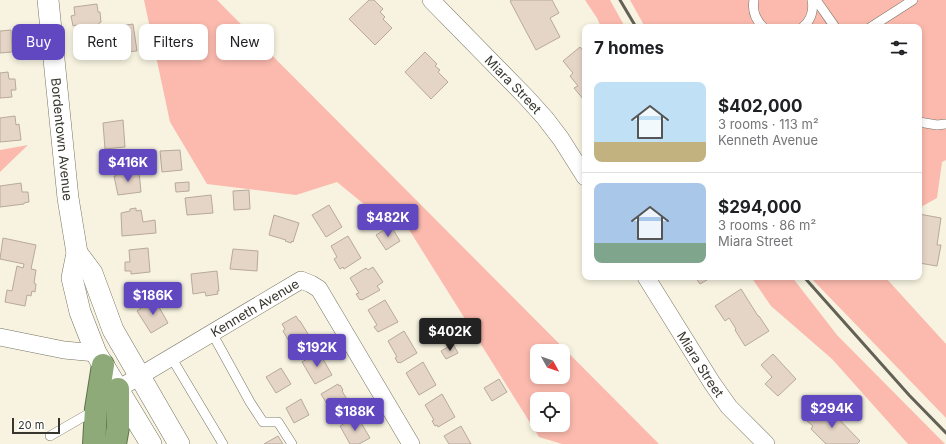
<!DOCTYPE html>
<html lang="en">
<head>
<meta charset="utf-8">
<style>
  body { margin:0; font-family:Inter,sans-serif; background:#f6f6f6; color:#202124; height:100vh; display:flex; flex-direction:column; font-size:15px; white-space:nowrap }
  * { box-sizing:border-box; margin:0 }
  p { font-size:13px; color:#757577 }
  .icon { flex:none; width:22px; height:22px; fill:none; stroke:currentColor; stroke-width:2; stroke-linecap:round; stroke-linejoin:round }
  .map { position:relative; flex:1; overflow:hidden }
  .details { position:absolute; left:582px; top:24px; width:340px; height:256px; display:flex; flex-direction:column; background:#fff; border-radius:8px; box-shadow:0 2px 6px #0003 }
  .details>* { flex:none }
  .hud { position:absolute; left:12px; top:24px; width:380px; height:36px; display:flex; gap:8px }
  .needle { width:26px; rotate:130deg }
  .tools { position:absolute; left:530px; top:344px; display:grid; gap:8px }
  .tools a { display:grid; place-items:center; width:40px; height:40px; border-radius:8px; background:#fff; box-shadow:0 2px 6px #0003; font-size:20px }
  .scale { position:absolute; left:12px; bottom:10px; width:48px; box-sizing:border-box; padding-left:4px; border:2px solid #37362e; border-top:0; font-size:11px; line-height:14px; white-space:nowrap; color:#37362e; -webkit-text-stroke:3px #fff; paint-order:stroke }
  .price { position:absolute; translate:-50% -34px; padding:0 9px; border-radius:4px; background:#6147c0; color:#fff; font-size:13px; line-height:26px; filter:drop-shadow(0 1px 2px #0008) }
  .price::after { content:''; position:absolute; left:50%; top:24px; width:12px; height:9px; margin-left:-6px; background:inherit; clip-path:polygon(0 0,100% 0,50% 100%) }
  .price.selected { background:#222; color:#fff }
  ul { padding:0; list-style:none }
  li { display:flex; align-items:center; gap:12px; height:100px; padding:0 12px }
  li+li { border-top:1px solid #e0e0e0 }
  li span { display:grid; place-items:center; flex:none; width:112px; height:80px; border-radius:8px; color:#555 }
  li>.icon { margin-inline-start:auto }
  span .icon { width:48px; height:48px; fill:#fffc; stroke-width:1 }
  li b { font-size:17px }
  h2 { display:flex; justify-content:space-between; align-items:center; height:48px; padding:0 12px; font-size:17px }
  .chip { padding:0 14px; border-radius:8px; background:#fff; box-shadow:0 2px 6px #0003; font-size:14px; line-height:36px }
  .chip.selected { background:#6147c0; color:#fff }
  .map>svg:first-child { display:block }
  .green { fill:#fcbaae; fill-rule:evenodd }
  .building { fill:#e5d5c7; stroke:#b8a99c }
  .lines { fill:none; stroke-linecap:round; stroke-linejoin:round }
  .service-casing { stroke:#767362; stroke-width:10 }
  .minor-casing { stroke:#767362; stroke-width:18 }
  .tertiary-casing { stroke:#767362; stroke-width:22 }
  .trunk-casing { stroke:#5d7349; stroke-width:24 }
  .service { stroke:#fff; stroke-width:9 }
  .minor { stroke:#fff; stroke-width:17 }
  .tertiary { stroke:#fff; stroke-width:21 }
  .trunk { stroke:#8eaa78; stroke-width:22 }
  .rail { stroke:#636156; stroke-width:3 }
  .labels { text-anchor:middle; stroke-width:3; stroke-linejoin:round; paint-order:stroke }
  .street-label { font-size:13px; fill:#37362e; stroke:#fff }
</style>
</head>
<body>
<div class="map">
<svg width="946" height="444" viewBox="0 0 946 444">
  <rect width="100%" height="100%" fill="#f7f3e0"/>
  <g class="green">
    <path d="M144,0h73l442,444h-97l-23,-7 -136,-217 -38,-15 -28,-23 -41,13 -89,-11 -37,-62zM537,351h26v26h-26zM537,399h26v26h-26z"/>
    <path d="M585,0h25l15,27h-24l-4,-9z"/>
    <path d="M630,0h316v160l-4,2 -5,36 -18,10v-181h-274z"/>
    <path d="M28,145l-28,27v-22z"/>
    <path d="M751,277h41l45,58 108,109h-37l-76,-85 -61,-53z"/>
    <path d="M810,277h75l61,67v74z"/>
  </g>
  <g class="building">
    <path d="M369,0h5l9,9 -3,3 5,5 -2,2 9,9 -17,17 -26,-26z"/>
    <path d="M512,0h40l7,13 -9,5 10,19 -24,13 -26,-49z"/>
    <path d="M97,4l1,8h2l1,10 -2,1 1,8 -23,2 -1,-8 -3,1 -2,-10 4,-1 -1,-8z"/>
    <path d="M133,24l4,27 -12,1 -5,-26z"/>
    <path d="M11,30l1,22 -12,1v-22z"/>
    <path d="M580,47l5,6v46l-1,1 -10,-12 4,-2 -8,-10 3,-3 -10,-12z"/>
    <path d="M425,52l12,12 -2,2 5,4 -2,2 10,10 -17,17 -26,-27z"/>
    <path d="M8,72l1,7h6l1,11h-5l1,7 -12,1v-25z"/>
    <path d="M15,116l1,9 3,-1 2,16 -21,2v-24z"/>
    <path d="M123,120l2,27 -20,2 -2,-26z"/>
    <path d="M180,150l2,20 -20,2 -2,-21z"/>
    <path d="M139,172l2,20 -23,3 -4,-19h2v-2z"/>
    <path d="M189,182v9l-13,1 -1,-9z"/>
    <path d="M21,183l1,9h6l1,10 -5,1v1l-24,3v-21z"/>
    <path d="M249,190l1,19 -16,1 -1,-19z"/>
    <path d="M211,195l2,18 -26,2 -2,-17z"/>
    <path d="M329,205l13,22 -16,10 -14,-22z"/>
    <path d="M136,208v3l5,-1 2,12 12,-2 1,13 -34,3 -1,-23 9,-2v-2z"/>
    <path d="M919,214l22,4 -4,27h4l-4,21 -18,-3z"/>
    <path d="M274,215l25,8 -6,19 -1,-1 -1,2 -6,-2 1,-1 -17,-5z"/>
    <path d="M391,226l9,15 -14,9 -10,-15z"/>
    <path d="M348,236l13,22 -17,11 -1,-2 -3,2 -6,-10 3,-2 -6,-11z"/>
    <path d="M3,238l33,7 -5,24 5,1 -2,13 2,1 -1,8 -3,-1 -1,5 -4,-1 -2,11 -20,-4 2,-12 5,1 5,-25 6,2 1,-4 -24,-5z"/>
    <path d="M148,248l2,24 -19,2v-3h-6v-9h5l-1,-12z"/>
    <path d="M233,249l25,2 -1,20 -27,-2z"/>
    <path d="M373,267l10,15 -6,4 3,4 -18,10 -1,-1 -1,1 -4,-6 3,-1 -9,-15 16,-10 2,2z"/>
    <path d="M217,271l2,20h-2l1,3 -12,2 -1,-4 -12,2 -2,-20z"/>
    <path d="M695,277h17l-12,7z"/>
    <path d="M741,289l17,27h1l10,15 -24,15 -10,-16 1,-1 -7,-11 -4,3 -10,-15z"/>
    <path d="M152,300l1,1 2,-1 13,23 -17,10 -14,-22z"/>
    <path d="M385,300l13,22 -20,10 -4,-5 3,-2 -9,-15z"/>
    <path d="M296,316l3,5h1l13,21 -17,11 -13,-22 2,-2 -3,-5z"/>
    <path d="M404,331l13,22 -17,10 -1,-1 -1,1 -3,-5 2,-1 -9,-16z"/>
    <path d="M453,344l5,9 -12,6 -5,-8z"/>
    <path d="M319,352l13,23 -17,9 -13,-22z"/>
    <path d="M773,354l23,25 -18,17 -13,-12 7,-7 -11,-12z"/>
    <path d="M423,362l13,23 -17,10 -13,-22z"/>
    <path d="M281,368l10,16 -15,9 -10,-16z"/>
    <path d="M499,379l8,13 -15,9 -8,-13z"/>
    <path d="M338,384l1,2 1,-1 3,5 -1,1 9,15 -17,10 -13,-22z"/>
    <path d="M442,394l13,23 -17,10 -1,-2 -2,1 -3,-5 2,-1 -9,-15z"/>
    <path d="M301,399l8,16 -15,8 -8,-15z"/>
    <path d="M827,408l3,3h1l29,30 -3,3h-31l-15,-15 2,-3 -6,-5 11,-11 3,4z"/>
    <path d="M357,416l13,22 -11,6h-9l-10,-18z"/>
    <path d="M461,426l10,18h-22l-5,-8z"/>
    <path d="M278,436l5,8h-19z"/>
  </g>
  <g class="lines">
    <defs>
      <g id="service">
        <path d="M754,0c-2,10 1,19 9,27"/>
        <path d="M816,0l19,27"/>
        <path d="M803,27c8,-7 11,-17 9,-27"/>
        <path d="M871,27l42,-27"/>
        <path d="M919,122l18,3 9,-1"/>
        <path d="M212,333l38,69 13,20h15l14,22"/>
        <path d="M171,357l52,87"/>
        <path d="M50,436l45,-26"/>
      </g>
      <g id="minor">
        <path id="s1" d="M431,0l95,97 19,21 16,21 24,38"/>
        <path id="s2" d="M646,277l66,106 17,24 37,37"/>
        <path d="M0,337l64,13 32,3"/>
        <path id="s3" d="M118,389l183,-109 10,4 8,5 92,155"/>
      </g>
      <g id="tertiary">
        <path id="s4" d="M48,0l20,198 9,55 -5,25 8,34 16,41 55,91"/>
        <path d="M77,253l15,20 21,57 66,114"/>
      </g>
      <g id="trunk">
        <path d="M94,444l2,-35 7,-44"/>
        <path d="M115,444l3,-17v-38"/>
      </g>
    </defs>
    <use href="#service" class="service-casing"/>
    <use href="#minor" class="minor-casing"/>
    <use href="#tertiary" class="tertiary-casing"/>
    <use href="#trunk" class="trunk-casing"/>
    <use href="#service" class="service"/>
    <use href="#minor" class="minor"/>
    <use href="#tertiary" class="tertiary"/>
    <use href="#trunk" class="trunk"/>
    <g class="rail">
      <path d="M620,0l16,27"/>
      <path d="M804,277l105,118 37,38"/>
    </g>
  </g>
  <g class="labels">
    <g class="street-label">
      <text dy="5" stroke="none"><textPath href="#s1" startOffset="118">Miara Street</textPath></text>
      <text dy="5" stroke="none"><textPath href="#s4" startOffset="140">Bordentown Avenue</textPath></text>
      <text dy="5" stroke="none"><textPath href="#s3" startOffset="159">Kenneth Avenue</textPath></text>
      <text dy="5" stroke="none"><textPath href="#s2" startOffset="103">Miara Street</textPath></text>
    </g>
  </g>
</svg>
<div class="tools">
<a><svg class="needle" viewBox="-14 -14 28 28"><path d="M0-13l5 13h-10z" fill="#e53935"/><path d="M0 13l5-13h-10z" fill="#757577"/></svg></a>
<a><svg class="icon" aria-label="locate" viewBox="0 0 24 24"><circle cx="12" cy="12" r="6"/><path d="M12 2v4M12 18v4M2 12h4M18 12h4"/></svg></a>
</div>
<div class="scale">20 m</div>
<b class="price" style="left:128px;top:183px">$416K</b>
<b class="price" style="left:388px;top:238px">$482K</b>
<b class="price" style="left:153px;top:316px">$186K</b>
<b class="price selected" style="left:450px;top:352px">$402K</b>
<b class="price" style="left:317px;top:368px">$192K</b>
<b class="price" style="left:832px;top:429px">$294K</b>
<b class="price" style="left:355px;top:432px">$188K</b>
<div class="hud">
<a class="chip selected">Buy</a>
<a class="chip">Rent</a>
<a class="chip">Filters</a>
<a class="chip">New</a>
</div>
<section class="details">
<h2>7 homes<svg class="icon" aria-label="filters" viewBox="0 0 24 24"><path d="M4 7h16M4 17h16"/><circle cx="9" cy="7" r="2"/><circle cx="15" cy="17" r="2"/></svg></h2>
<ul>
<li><span style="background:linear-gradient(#bfe0f5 75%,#c2b280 0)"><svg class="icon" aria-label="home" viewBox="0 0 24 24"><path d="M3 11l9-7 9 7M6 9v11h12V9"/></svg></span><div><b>$402,000</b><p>3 rooms · 113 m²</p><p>Kenneth Avenue</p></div></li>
<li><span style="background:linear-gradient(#a9c7e8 75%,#7fa58c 0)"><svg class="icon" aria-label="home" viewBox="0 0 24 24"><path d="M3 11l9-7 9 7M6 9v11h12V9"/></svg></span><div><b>$294,000</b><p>3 rooms · 86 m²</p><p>Miara Street</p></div></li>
</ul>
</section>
</div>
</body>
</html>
